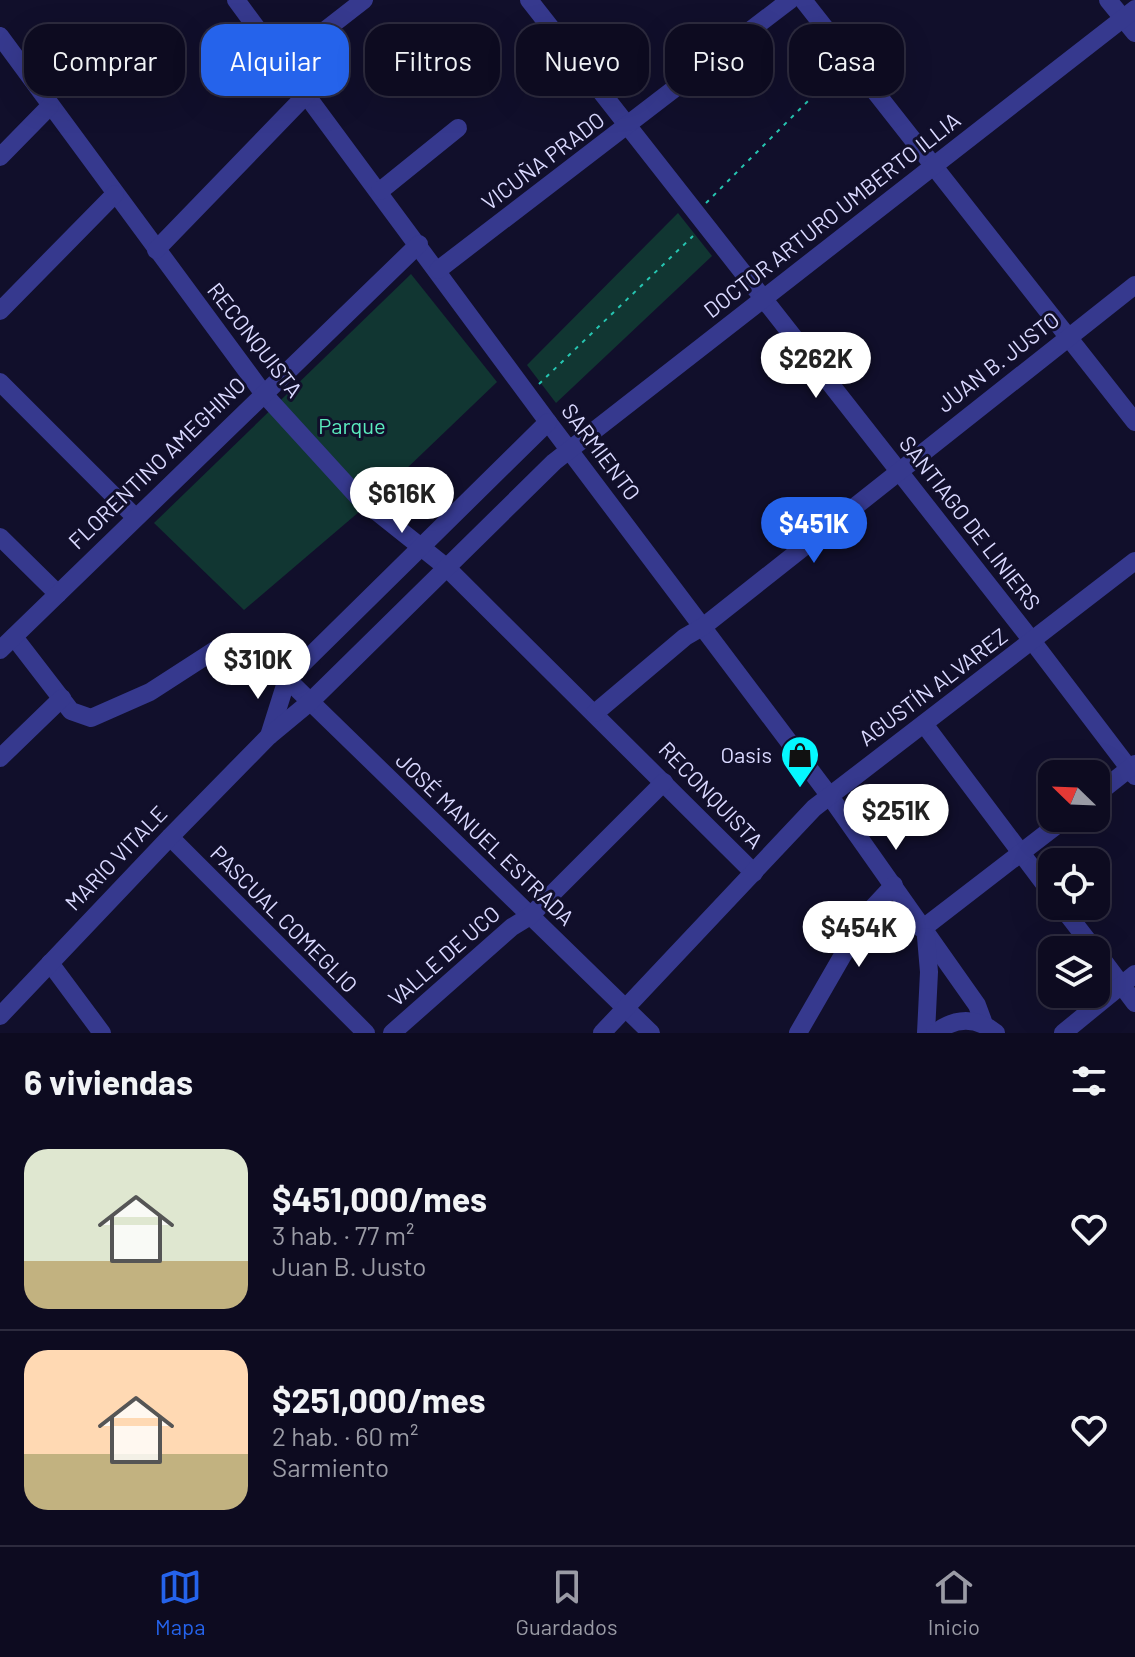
<!DOCTYPE html>
<html lang="es">
<head>
<meta charset="utf-8">
<style>
  body { margin:0; font-family:Barlow,sans-serif; background:#1b192d; color:#f1f3f6; height:100vh; display:flex; flex-direction:column; font-size:30px; white-space:nowrap }
  * { box-sizing:border-box; margin:0 }
  p { font-size:26px; color:#9a9ba5 }
  .icon { flex:none; width:44px; height:44px; fill:none; stroke:currentColor; stroke-width:2; stroke-linecap:round; stroke-linejoin:round }
  .map { position:relative; height:1033px; overflow:hidden }
  .sheet { display:flex; flex-direction:column; background:#0d0b20; flex:1 }
  .sheet>* { flex:none }
  .top-card { position:absolute; left:24px; top:24px; width:1088px; height:72px; display:flex; gap:16px }
  .needle { width:52px; rotate:293deg }
  .fabs { position:absolute; left:1038px; top:760px; display:grid; gap:16px }
  .fabs a { display:grid; place-items:center; width:72px; height:72px; border-radius:16px; background:#0d0b20; box-shadow:0 8px 32px #0002,0 0 0 2px #2d2b3e; font-size:40px }
  .price { position:absolute; translate:-50% -68px; padding:0 18px; border-radius:28px; background:#fff; color:#222; font-size:26px; line-height:52px; filter:drop-shadow(0 2px 4px #0008) }
  .price::after { content:''; position:absolute; left:50%; top:48px; width:24px; height:18px; margin-left:-12px; background:inherit; clip-path:polygon(0 0,100% 0,50% 100%) }
  .price.active { background:#2563eb; color:#fff }
  ul { padding:0; list-style:none }
  li { display:flex; align-items:center; gap:24px; height:200px; padding:0 24px }
  li+li { border-top:2px solid #2d2b3e }
  li span { display:grid; place-items:center; flex:none; width:224px; height:160px; border-radius:24px; color:#555 }
  li>.icon { margin-inline-start:auto }
  span .icon { width:96px; height:96px; fill:#fffc; stroke-width:1 }
  li b { font-size:34px }
  h2 { display:flex; justify-content:space-between; align-items:center; height:96px; padding:0 24px; font-size:34px }
  .chip { padding:0 28px; border-radius:24px; background:#0d0b20; box-shadow:0 8px 32px #0002,0 0 0 2px #2d2b3e; font-size:28px; line-height:72px }
  .chip.active { background:#2563eb; color:#fff }
  .dock { display:flex; justify-content:space-around; align-items:center; height:112px; border-top:2px solid #2d2b3e; background:#0d0b20; font-size:22px; color:#9a9ba5 }
  .dock a { display:grid; justify-items:center; gap:4px }
  .dock .active { color:#2563eb }
  .map>svg:first-child { display:block }
  .green { fill:#113632 }
  .lines { fill:none; stroke-linecap:round; stroke-linejoin:round }
  .path { stroke:#26c5b1; stroke-width:2; stroke-dasharray:4 6; stroke-linecap:butt }
  .minor { stroke:#36398e; stroke-width:18 }
  .labels { text-anchor:middle; stroke-width:6; stroke-linejoin:round; paint-order:stroke }
  .street-label { font-size:22px; fill:#dad9ff; stroke:#110f2b }
  .park-label { font-size:22px; fill:#5aeabc; stroke:#110f2b }
  .poi-label { font-size:22px; fill:#dad9ff; stroke:#110f2b; text-anchor:end }
</style>
</head>
<body>
<div class="map">
<svg width="1135" height="1033" viewBox="0 0 1135 1033">
  <rect width="100%" height="100%" fill="#110f2b"/>
  <g class="green">
    <path d="M678,213l34,43 -156,147 -29,-38z"/>
    <path d="M411,274l86,108 -117,112 -136,116 -90,-87z"/>
  </g>
  <g class="lines">
    <g class="path">
      <path d="M706,203l134,-134"/>
      <path d="M539,384l154,-148"/>
    </g>
    <g class="minor">
      <path d="M236,0l312,422 281,373 148,210 7,19"/>
      <path d="M529,0l504,642 102,134"/>
      <path d="M803,0l332,422"/>
      <path d="M1108,0l27,33"/>
      <path d="M0,36l263,357 94,103 89,71 308,306"/>
      <path d="M283,63l81,-63"/>
      <path d="M0,157l50,-51"/>
      <path d="M380,191l78,-63"/>
      <path d="M156,250l151,-156"/>
      <path d="M438,270l352,-270"/>
      <path d="M0,311l115,-117"/>
      <path d="M0,382l135,135"/>
      <path d="M0,537l58,57"/>
      <path d="M14,637l57,74 20,7 59,-26 65,-42"/>
      <path d="M0,650l419,-406"/>
      <path d="M287,679l364,354"/>
      <path d="M595,713l90,-76 19,-11 431,-341"/>
      <path d="M924,724l128,170"/>
      <path d="M269,736l18,-57 261,-257"/>
      <path d="M0,758l62,-60"/>
      <path d="M1096,795l39,-31"/>
      <path d="M170,837l196,196"/>
      <path d="M1061,906l34,44"/>
      <path d="M922,929l144,-111"/>
      <path d="M926,937l3,35 -3,61"/>
      <path d="M1096,951l39,52"/>
      <path d="M50,963l52,70"/>
      <path d="M0,1016l170,-179 99,-101 41,-34 244,-240 581,-453"/>
      <path d="M392,1033l120,-106 18,-11 134,-134"/>
      <path d="M602,1033l212,-225 321,-247"/>
      <path d="M798,1033l68,-118 28,-30"/>
      <path d="M935,1033c20,-16 42,-16 61,0"/>
      <path d="M1063,1033l72,-59"/>
    </g>
  </g>
  <defs>
    <symbol id="shop-pin" viewBox="-11 -11 22 30"><path d="M0 17L-7.5 6A9.5 9.5 0 1 1 7.5 6Z" fill="#05f8ff" stroke="#110f2b"/><path d="M-5-2.5h2.3a2.7 3.5 0 0 1 5.4 0H5L5.5 6h-11ZM-1.5-2.5h3a1.5 2.3 0 0 0-3 0Z" fill="#111"/></symbol>
  </defs>
  <g fill-rule="evenodd">
    <use href="#shop-pin" x="778" y="733" width="44" height="60"/>
  </g>
  <g class="labels">
    <g class="street-label">
      <text transform="translate(543 161) rotate(-37)" y="8">VICUÑA PRADO</text>
      <text transform="translate(832 215) rotate(-38)" y="8">DOCTOR ARTURO UMBERTO ILLIA</text>
      <text transform="translate(255 340) rotate(52)" y="8">RECONQUISTA</text>
      <text transform="translate(998 362) rotate(-38)" y="8">JUAN B. JUSTO</text>
      <text transform="translate(601 452) rotate(53)" y="8">SARMIENTO</text>
      <text transform="translate(157 463) rotate(-44)" y="8">FLORENTINO AMEGHINO</text>
      <text transform="translate(970 523) rotate(52)" y="8">SANTIAGO DE LINIERS</text>
      <text transform="translate(933 687) rotate(-37)" y="8">AGUSTÍN ALVAREZ</text>
      <text transform="translate(711 795) rotate(46)" y="8">RECONQUISTA</text>
      <text transform="translate(485 839) rotate(44)" y="8">JOSÉ MANUEL ESTRADA</text>
      <text transform="translate(116 858) rotate(-46)" y="8">MARIO VITALE</text>
      <text transform="translate(284 919) rotate(45)" y="8">PASCUAL COMEGLIO</text>
      <text transform="translate(444 956) rotate(-41)" y="8">VALLE DE UCO</text>
    </g>
    <g class="park-label">
      <text x="352" y="434">Parque</text>
    </g>
    <g class="poi-label">
      <text x="772" y="763">Oasis</text>
    </g>
  </g>
</svg>
<div class="fabs">
<a><svg class="needle" viewBox="-14 -14 28 28"><path d="M0-13l5 13h-10z" fill="#e53935"/><path d="M0 13l5-13h-10z" fill="#9a9ba5"/></svg></a>
<a><svg class="icon" aria-label="locate" viewBox="0 0 24 24"><circle cx="12" cy="12" r="6"/><path d="M12 2v4M12 18v4M2 12h4M18 12h4"/></svg></a>
<a><svg class="icon" aria-label="layers" viewBox="0 0 24 24"><path d="M12 4l9 5-9 5-9-5zM3 14l9 5 9-5"/></svg></a>
</div>
<b class="price" style="left:816px;top:400px">$262K</b>
<b class="price" style="left:402px;top:535px">$616K</b>
<b class="price active" style="left:814px;top:565px">$451K</b>
<b class="price" style="left:258px;top:701px">$310K</b>
<b class="price" style="left:896px;top:852px">$251K</b>
<b class="price" style="left:859px;top:969px">$454K</b>
<div class="top-card">
<a class="chip">Comprar</a>
<a class="chip active">Alquilar</a>
<a class="chip">Filtros</a>
<a class="chip">Nuevo</a>
<a class="chip">Piso</a>
<a class="chip">Casa</a>
</div>
</div>
<section class="sheet">
<h2>6 viviendas<svg class="icon" aria-label="filters" viewBox="0 0 24 24"><path d="M4 7h16M4 17h16"/><circle cx="9" cy="7" r="2"/><circle cx="15" cy="17" r="2"/></svg></h2>
<ul>
<li><span style="background:linear-gradient(#dfe7d0 70%,#c2b280 0)"><svg class="icon" aria-label="home" viewBox="0 0 24 24"><path d="M3 11l9-7 9 7M6 9v11h12V9"/></svg></span><div><b>$451,000/mes</b><p>3 hab. · 77 m²</p><p>Juan B. Justo</p></div><svg class="icon" aria-label="heart" viewBox="0 0 24 24"><path d="M12 20l-8-8c-3-5 5-10 8-4 3-6 11-1 8 4z"/></svg></li>
<li><span style="background:linear-gradient(#ffd9b3 65%,#c2b280 0)"><svg class="icon" aria-label="home" viewBox="0 0 24 24"><path d="M3 11l9-7 9 7M6 9v11h12V9"/></svg></span><div><b>$251,000/mes</b><p>2 hab. · 60 m²</p><p>Sarmiento</p></div><svg class="icon" aria-label="heart" viewBox="0 0 24 24"><path d="M12 20l-8-8c-3-5 5-10 8-4 3-6 11-1 8 4z"/></svg></li>
</ul>
</section>
<nav class="dock">
<a class="active"><svg class="icon" aria-label="map" viewBox="0 0 24 24"><path d="M3 6l6-2 6 2 6-2v14l-6 2-6-2-6 2zM9 4v14M15 6v14"/></svg>Mapa</a>
<a><svg class="icon" aria-label="saved" viewBox="0 0 24 24"><path d="M7 4h10v16l-5-4-5 4z"/></svg>Guardados</a>
<a><svg class="icon" aria-label="home" viewBox="0 0 24 24"><path d="M3 11l9-7 9 7M6 9v11h12V9"/></svg>Inicio</a>
</nav>
</body>
</html>
